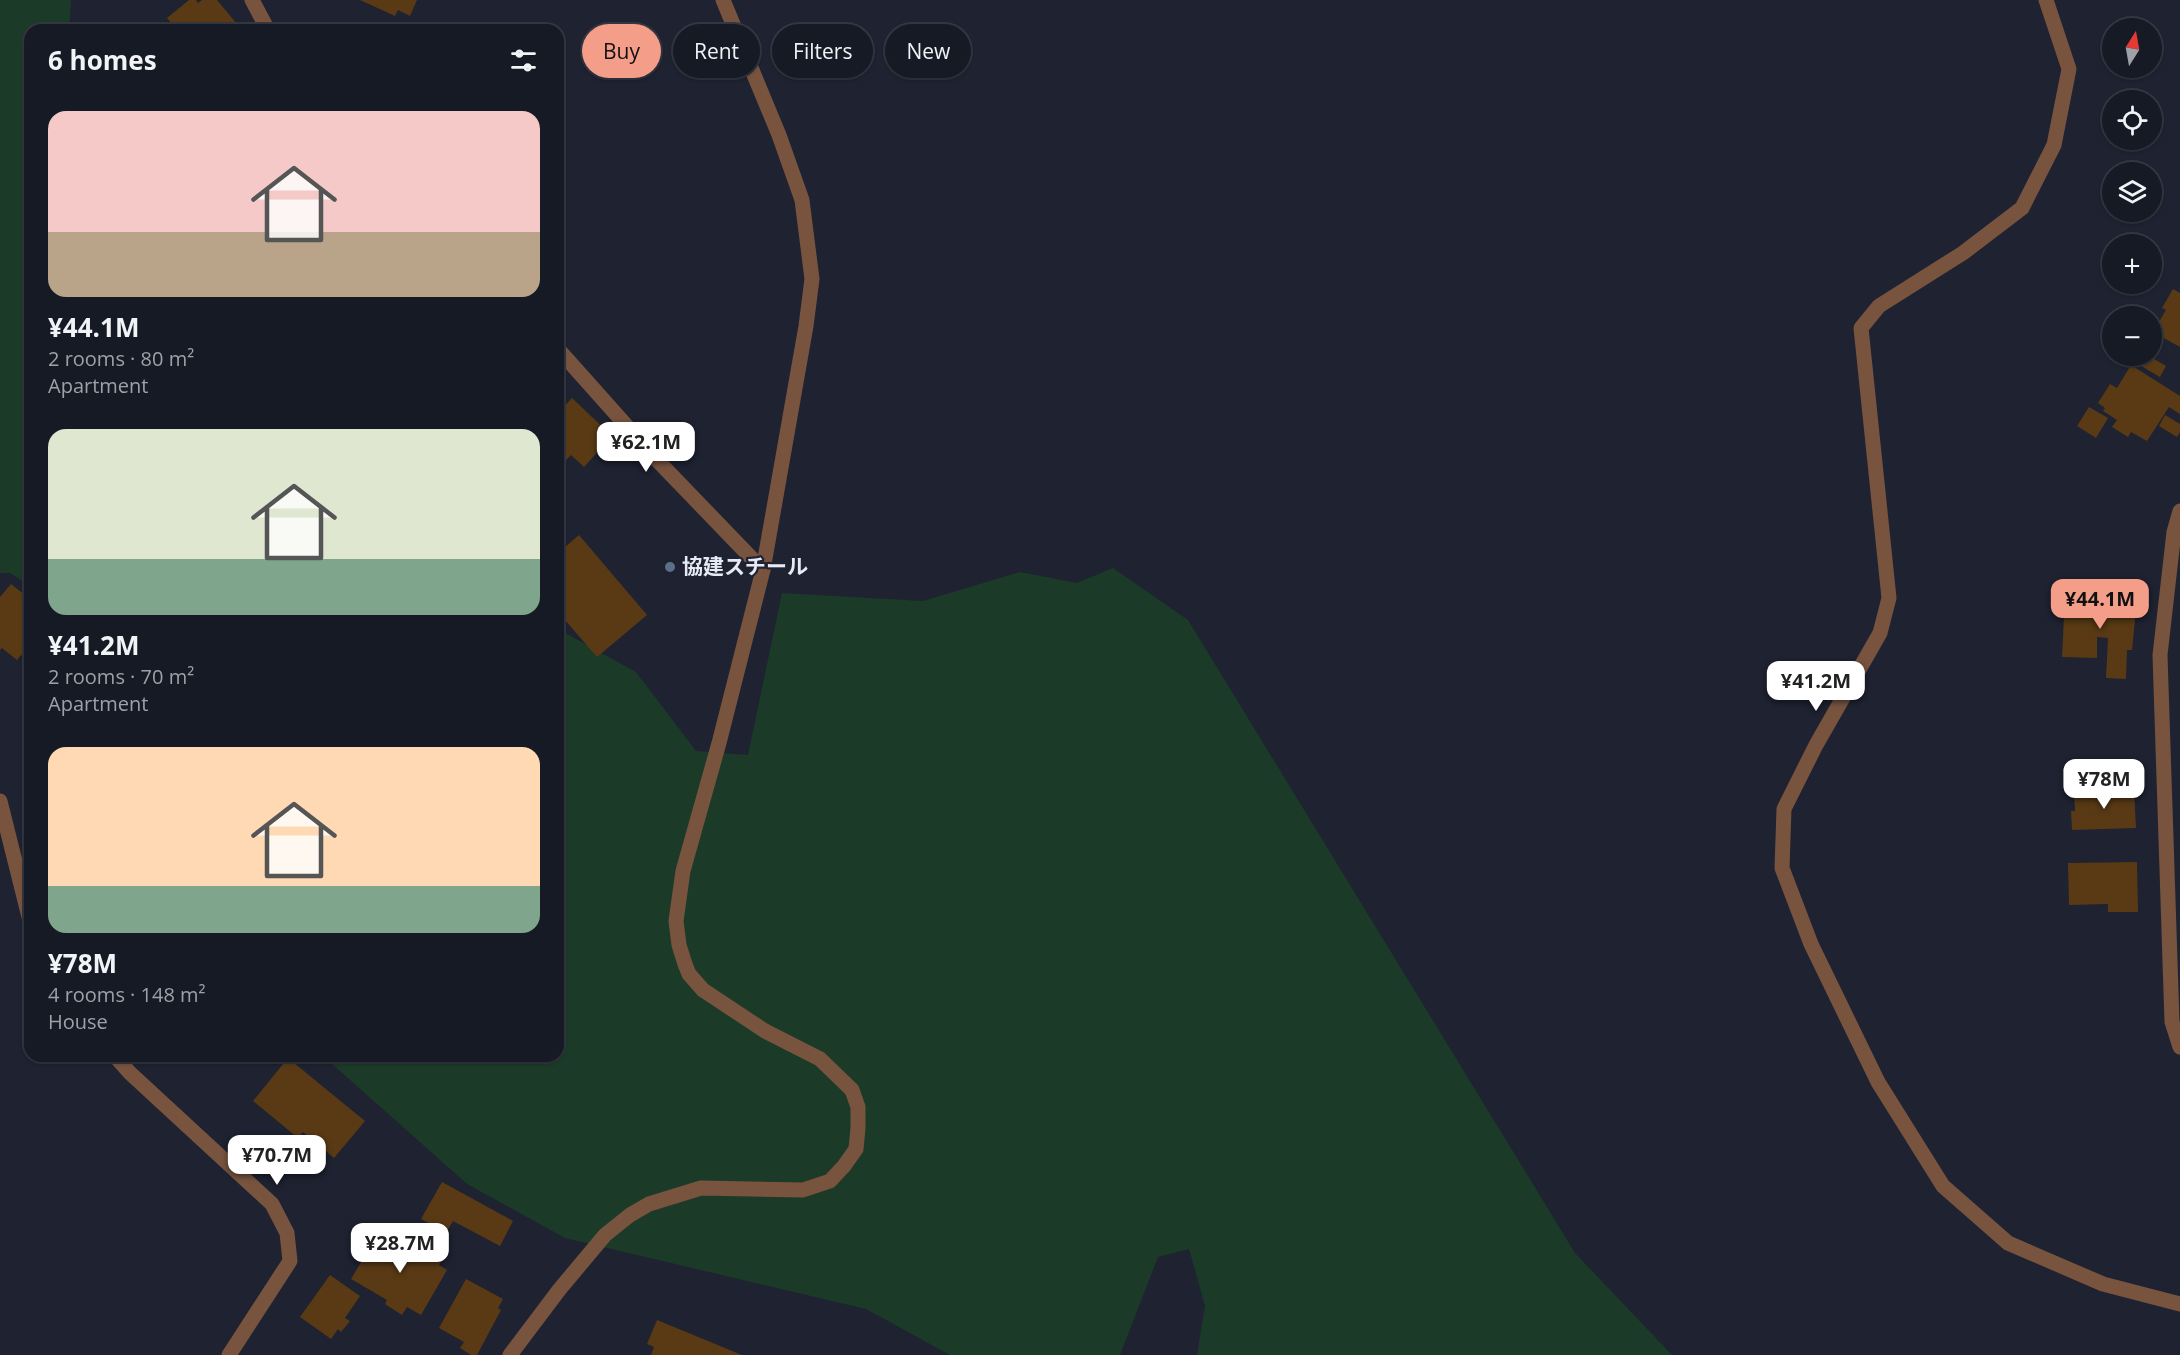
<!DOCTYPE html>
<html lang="en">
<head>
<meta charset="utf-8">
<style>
  body { margin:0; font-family:"Open Sans","Noto Sans JP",sans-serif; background:#232732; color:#f1f3f6; height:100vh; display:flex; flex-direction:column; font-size:22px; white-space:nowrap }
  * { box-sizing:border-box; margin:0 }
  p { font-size:20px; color:#9ea1a7 }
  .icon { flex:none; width:33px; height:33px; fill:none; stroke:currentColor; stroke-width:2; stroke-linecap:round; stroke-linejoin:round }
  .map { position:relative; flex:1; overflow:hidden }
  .sheet { position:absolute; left:24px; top:24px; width:540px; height:1038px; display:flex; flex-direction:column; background:#161a25; border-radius:18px; box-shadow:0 2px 4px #0004,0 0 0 2px #353842 }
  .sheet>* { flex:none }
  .banner { position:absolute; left:582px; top:24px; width:570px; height:54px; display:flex; gap:12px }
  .needle { width:39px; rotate:11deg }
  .controls { position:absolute; left:2102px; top:18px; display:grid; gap:12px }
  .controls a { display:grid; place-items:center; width:60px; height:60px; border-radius:50%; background:#161a25; box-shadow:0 2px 4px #0004,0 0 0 2px #353842; font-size:30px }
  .price { position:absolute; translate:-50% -51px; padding:0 14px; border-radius:12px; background:#fff; color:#222; font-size:20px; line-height:39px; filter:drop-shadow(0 2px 3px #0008) }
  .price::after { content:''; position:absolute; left:50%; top:36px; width:18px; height:14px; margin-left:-9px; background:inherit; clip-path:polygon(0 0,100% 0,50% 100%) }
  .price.on { background:#f49e8a; color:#111 }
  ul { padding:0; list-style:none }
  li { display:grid; align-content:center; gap:12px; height:318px; padding:0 24px }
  li span { display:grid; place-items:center; height:186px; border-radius:18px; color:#555 }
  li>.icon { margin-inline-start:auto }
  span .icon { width:108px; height:108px; fill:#fffc; stroke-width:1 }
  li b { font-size:26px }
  h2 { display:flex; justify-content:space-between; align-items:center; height:72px; padding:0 24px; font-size:26px }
  .chip { padding:0 21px; border-radius:27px; background:#161a25; box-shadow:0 2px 4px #0004,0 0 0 2px #353842; font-size:21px; line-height:54px }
  .chip.on { background:#f49e8a; color:#111 }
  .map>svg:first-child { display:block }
  .green { fill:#1c3a28 }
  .building { fill:#593a15 }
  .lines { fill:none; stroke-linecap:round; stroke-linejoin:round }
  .minor { stroke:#78543f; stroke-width:15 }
  .service-dot { fill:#5c6f8a; stroke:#1e2231; stroke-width:2 }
  .labels { text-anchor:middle; stroke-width:4.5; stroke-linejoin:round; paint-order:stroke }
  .poi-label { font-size:21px; font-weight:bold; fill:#e7eaf4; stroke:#1e2231; text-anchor:start }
</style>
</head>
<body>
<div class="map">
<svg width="2180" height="1355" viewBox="0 0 2180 1355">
  <rect width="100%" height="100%" fill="#1e2231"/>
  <g class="green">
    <path d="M0,0h71l-2,30h-39v556l-20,-13h-10z"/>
    <path d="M1113,568l75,52 387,633 97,102h-475l8,-49 -16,-57 -31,8 -38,98h-170l-84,-46 -301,-71 -98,-54 -144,-128h235v-427l78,43 60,79 52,4 34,-162 141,8 97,-29 57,11z"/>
  </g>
  <g class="building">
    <path d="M189,0h7l2,3 4,-3h15l25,30h-70l3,-3 -8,-9z"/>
    <path d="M360,0h57l-7,16 -12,-6 -3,6z"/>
    <path d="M2173,289l7,4v54l-27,-15 13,-22 -4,-2z"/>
    <path d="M2141,356h8l17,10 -6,11 -24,-14z"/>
    <path d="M2131,365l49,31v18l-11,-7 -22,34 -16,-9 -3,5 -16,-10 5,-7 -14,-9 2,-3 -7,-5 12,-19 7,4z"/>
    <path d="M572,398l40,38 -28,31 -13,-12 -6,6 -7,-7v-41z"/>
    <path d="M2089,407l19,11 -12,20 -19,-12z"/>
    <path d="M2165,415l15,9v8l-3,5 -18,-11z"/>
    <path d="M579,535l68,80 -50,42 -39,-45v-59z"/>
    <path d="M11,584l19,15v64l-9,-8 -4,5 -15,-12 -2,2v-53z"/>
    <path d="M2065,596l72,4 -5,50h-5l-1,29 -20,-1 2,-40 -11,-1v21l-35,-1z"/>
    <path d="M2134,790l2,38 -64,2 -1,-19h4l-1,-19z"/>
    <path d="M2137,862l1,50h-30v-8l-39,1 -1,-42z"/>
    <path d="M288,1058l77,63 -31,37 -31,-26 -5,6 -45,-37z"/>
    <path d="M442,1182l71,39 -13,25 -47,-25 -7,12 -25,-14z"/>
    <path d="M381,1229l44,27 4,-7 14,8 -4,8 8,5 -26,45 -14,-8 -5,8 -17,-11 2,-4 -36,-21z"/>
    <path d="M330,1275l30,21 -15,22 5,3 -9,11 -3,-3 -7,10 -31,-22z"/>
    <path d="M466,1279l37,20 -5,9 3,2 -24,45h-6l-11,-7 4,-6 -25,-14z"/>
    <path d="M657,1320l85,35h-91l3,-8 -7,-3z"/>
  </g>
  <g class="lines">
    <g class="minor">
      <path d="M252,0l16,30"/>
      <path d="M2046,0l23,69 -15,76 -32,63 -59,45 -84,53 -18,22 28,270 -9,35 -64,112 -32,64 -2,59 29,76 67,138 65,104 65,57 95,41 77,20"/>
      <path d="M558,349l99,111 106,110"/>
      <path d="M2180,511l-6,21 -14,123 12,367 8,25"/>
      <path d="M0,801l30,120"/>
      <path d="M115,1056l15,17 142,131 15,29 3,28 -61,94"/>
      <path d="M510,1355l49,-65 46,-55 25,-20 19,-11 52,-16 102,2 27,-9 14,-15 12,-17 2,-21v-21l-6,-17 -32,-31 -55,-28 -62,-41 -14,-16 -4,-10 -6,-19 -3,-24 7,-50 36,-128 44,-173 43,-244 6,-47 -10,-79 -23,-65 -56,-135"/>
    </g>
  </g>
  <circle class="service-dot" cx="670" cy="567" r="6"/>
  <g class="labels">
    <g class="poi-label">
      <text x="682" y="574">協建スチール</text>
    </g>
  </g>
</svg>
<div class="controls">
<a><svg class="needle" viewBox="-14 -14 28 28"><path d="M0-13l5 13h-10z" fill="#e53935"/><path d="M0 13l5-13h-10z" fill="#9ea1a7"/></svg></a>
<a><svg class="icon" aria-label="locate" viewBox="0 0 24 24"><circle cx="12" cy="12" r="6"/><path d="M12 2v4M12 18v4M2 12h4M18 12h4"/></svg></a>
<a><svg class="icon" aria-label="layers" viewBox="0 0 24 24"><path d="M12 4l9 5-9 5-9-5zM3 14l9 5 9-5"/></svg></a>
<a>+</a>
<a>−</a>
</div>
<b class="price" style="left:646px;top:473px">¥62.1M</b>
<b class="price on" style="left:2100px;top:630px">¥44.1M</b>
<b class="price" style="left:1816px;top:712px">¥41.2M</b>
<b class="price" style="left:2104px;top:810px">¥78M</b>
<b class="price" style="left:277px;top:1186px">¥70.7M</b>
<b class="price" style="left:400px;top:1274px">¥28.7M</b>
<div class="banner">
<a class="chip on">Buy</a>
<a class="chip">Rent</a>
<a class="chip">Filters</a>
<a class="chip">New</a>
</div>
<section class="sheet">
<h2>6 homes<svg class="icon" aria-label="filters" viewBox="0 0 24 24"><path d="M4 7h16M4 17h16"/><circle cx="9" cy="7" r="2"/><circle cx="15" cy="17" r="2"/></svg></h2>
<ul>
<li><span style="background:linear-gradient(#f6c9c9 65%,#b9a48a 0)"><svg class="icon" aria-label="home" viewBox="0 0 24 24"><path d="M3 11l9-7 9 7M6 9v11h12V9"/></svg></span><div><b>¥44.1M</b><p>2 rooms · 80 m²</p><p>Apartment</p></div></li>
<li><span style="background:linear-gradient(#dfe7d0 70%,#7fa58c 0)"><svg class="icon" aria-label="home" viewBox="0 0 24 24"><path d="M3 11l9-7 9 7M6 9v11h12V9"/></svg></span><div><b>¥41.2M</b><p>2 rooms · 70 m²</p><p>Apartment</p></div></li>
<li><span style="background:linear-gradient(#ffd9b3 75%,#7fa58c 0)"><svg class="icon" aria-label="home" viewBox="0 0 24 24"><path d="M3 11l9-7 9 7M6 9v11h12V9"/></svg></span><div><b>¥78M</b><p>4 rooms · 148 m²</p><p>House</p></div></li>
</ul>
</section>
</div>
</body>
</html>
